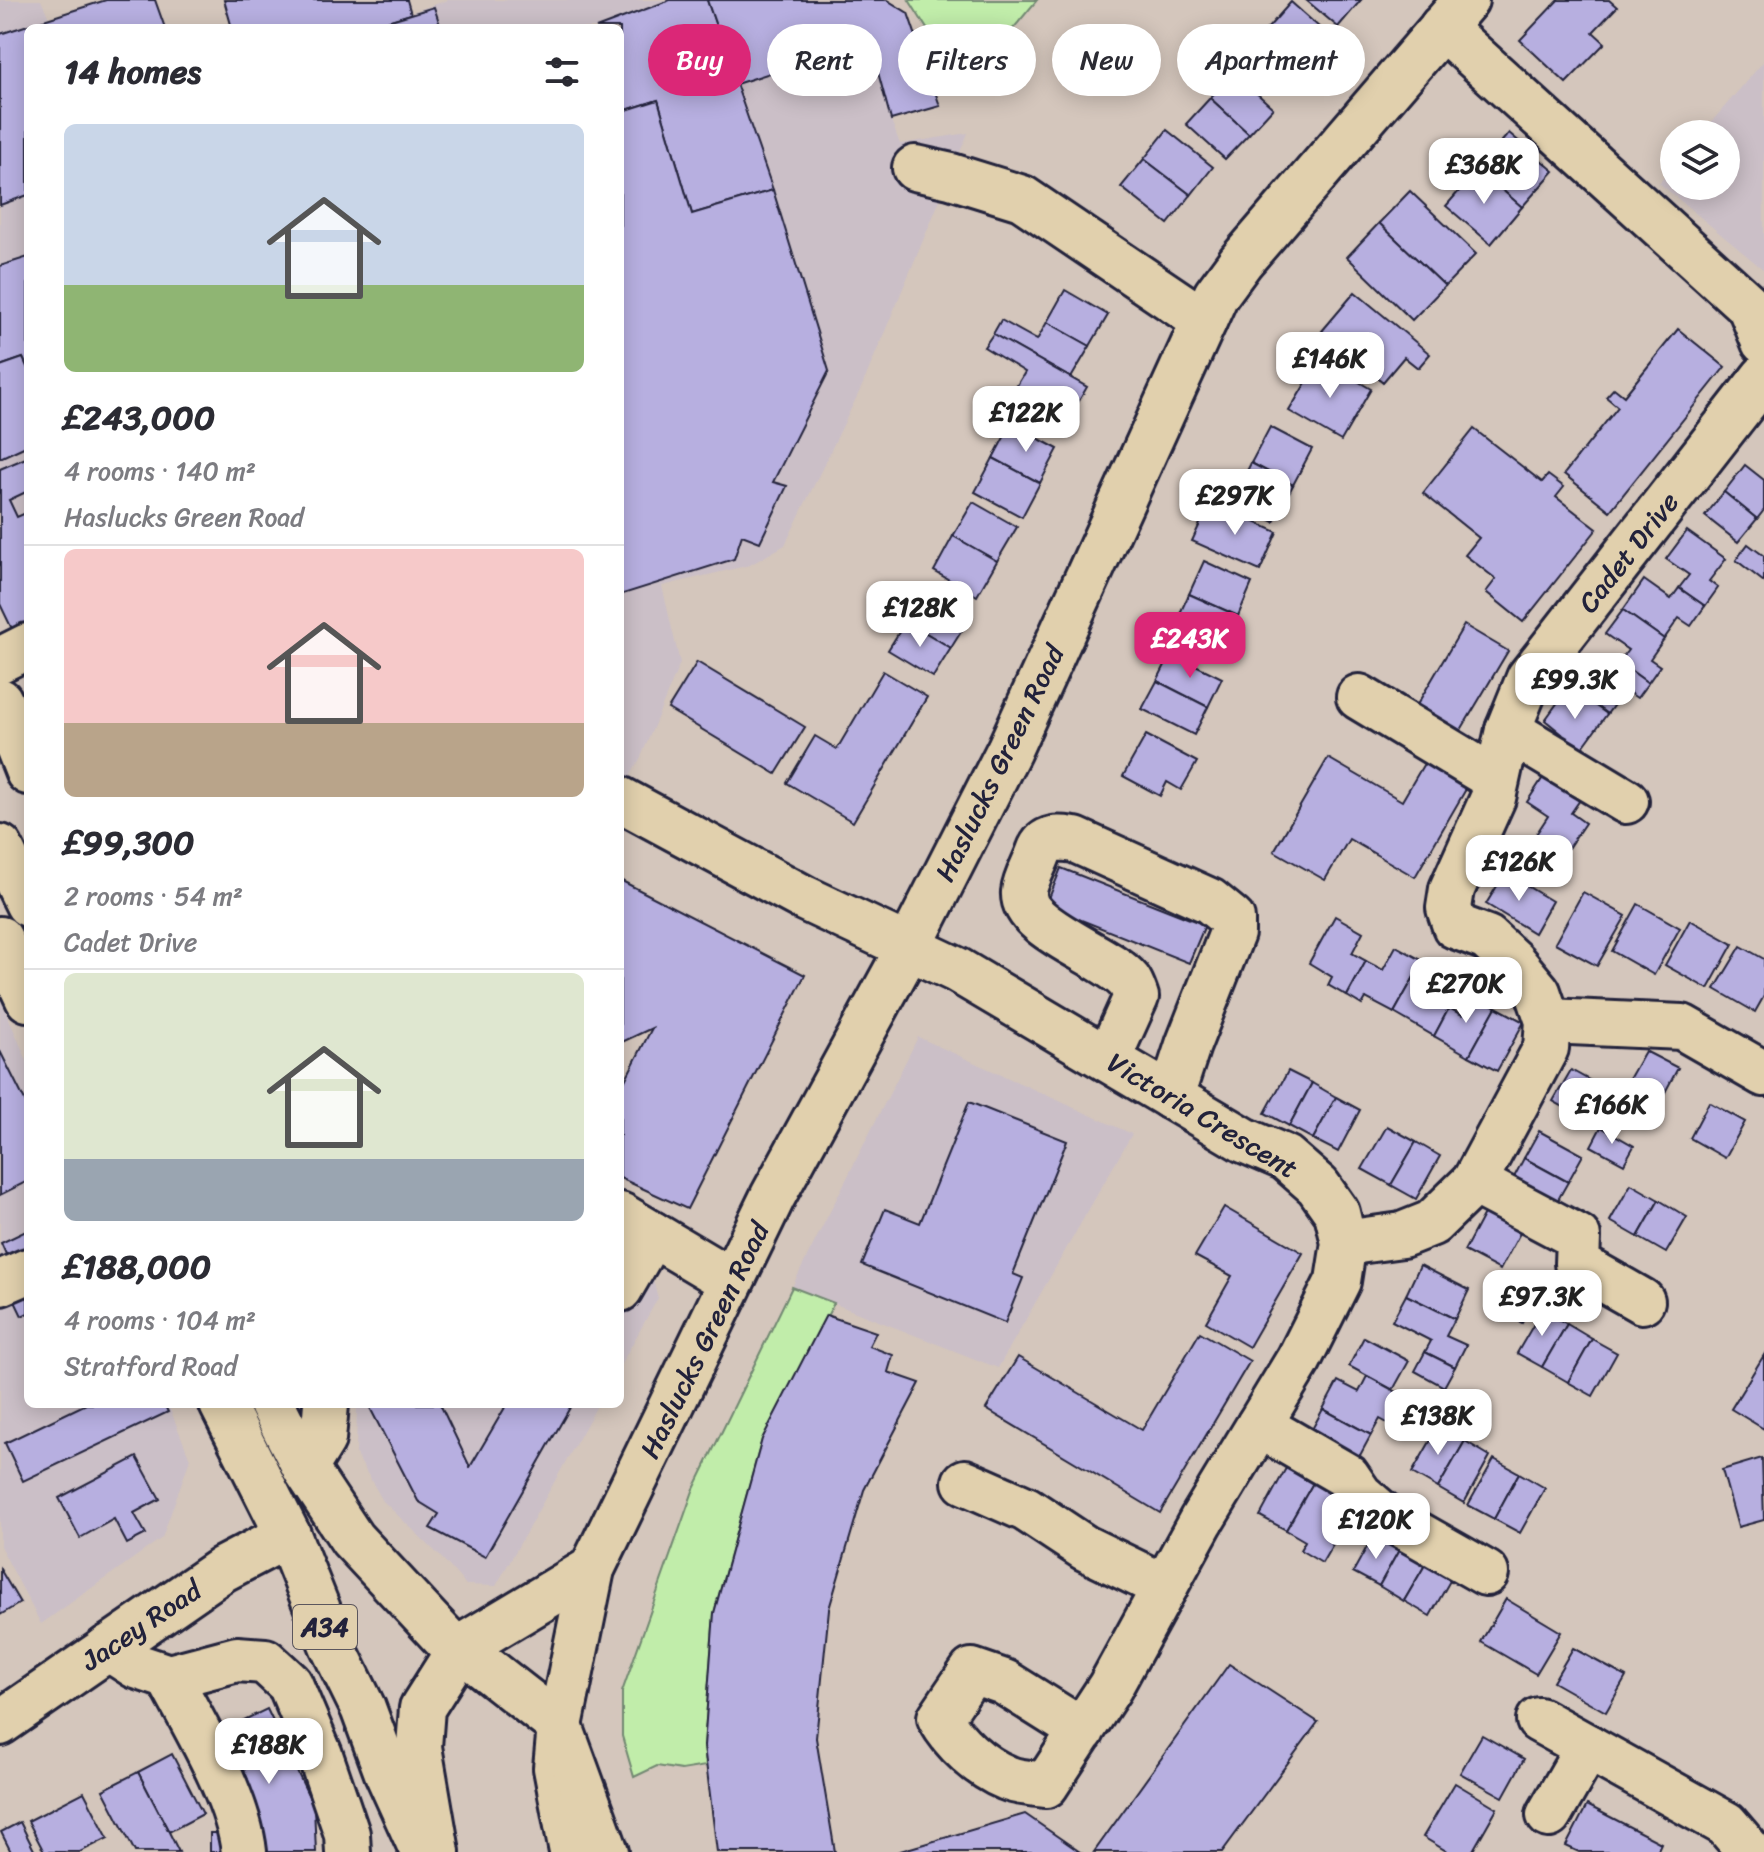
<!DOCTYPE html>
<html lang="en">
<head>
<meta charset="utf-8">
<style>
  body { margin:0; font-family:Sriracha,sans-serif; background:#f2f2f3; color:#2b2b33; height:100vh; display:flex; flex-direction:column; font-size:30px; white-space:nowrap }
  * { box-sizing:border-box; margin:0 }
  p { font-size:26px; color:#7c7c81 }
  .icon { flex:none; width:44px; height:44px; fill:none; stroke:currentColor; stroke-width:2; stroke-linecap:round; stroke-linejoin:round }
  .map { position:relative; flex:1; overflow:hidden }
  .panel { position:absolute; left:24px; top:24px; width:600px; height:1384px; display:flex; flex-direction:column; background:#fff; border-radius:12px; box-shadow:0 4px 20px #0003 }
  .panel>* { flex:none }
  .guide { position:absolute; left:648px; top:24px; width:760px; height:72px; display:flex; gap:16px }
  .controls { position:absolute; left:1660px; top:120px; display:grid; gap:16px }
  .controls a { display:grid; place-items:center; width:80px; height:80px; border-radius:50%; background:#fff; box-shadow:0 4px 20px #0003; font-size:40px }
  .price { position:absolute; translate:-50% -68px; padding:0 18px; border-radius:16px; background:#fff; color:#222; font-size:26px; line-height:52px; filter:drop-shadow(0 2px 4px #0008) }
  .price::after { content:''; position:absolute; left:50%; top:48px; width:24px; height:18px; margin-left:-12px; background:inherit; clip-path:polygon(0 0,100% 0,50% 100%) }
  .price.selected { background:#db2777; color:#fff }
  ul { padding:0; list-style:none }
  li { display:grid; align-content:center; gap:16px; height:424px; padding:0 40px }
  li+li { border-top:2px solid #e1e1e2 }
  li span { display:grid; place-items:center; height:248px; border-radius:12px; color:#555 }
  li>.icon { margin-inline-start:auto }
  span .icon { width:144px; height:144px; fill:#fffc; stroke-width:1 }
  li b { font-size:34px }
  h2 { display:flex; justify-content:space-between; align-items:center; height:96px; padding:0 40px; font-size:34px }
  .tag { padding:0 28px; border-radius:36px; background:#fff; box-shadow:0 4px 20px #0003; font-size:28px; line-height:72px }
  .tag.selected { background:#db2777; color:#fff }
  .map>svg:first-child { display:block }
  .built { fill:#cbbfc7 }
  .green { fill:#c1edaa; stroke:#728872; stroke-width:2 }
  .building { fill:#b7afe0; stroke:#22223b; stroke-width:2 }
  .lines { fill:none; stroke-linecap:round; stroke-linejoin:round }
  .minor-casing { stroke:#22223b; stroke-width:50 }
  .highway-casing { stroke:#22223b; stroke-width:50 }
  .minor { stroke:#e1d0ad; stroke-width:44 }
  .highway { stroke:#e1d0ad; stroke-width:44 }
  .labels { text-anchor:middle; stroke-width:8; stroke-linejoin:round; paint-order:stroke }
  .shield { fill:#e1d0ad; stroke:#5b565d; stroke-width:2 }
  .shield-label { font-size:26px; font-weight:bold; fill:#22223b }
  .street-label { font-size:28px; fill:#22223b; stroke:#e1d0ad }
</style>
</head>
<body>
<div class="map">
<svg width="1764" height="1852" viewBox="0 0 1764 1852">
  <rect width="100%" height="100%" fill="#d4c6bc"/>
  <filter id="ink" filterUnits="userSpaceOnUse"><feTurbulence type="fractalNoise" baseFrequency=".0125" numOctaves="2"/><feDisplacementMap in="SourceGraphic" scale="16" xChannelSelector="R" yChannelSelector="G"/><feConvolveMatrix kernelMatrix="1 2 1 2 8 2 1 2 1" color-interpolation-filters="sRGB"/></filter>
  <g filter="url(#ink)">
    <g class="built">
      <path d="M0,0h41l8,18 57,-18h49l10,28h-137v655l-15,-52 -13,-27z"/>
      <path d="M448,0h256l32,84 90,-29 25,-25 19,13 21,77 9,24 68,-11 -106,253 -77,159 -35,20 -88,21 18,77 -39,94 -21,37v-766h-256z"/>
      <path d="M1764,61v209l-105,-87 15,-18v21h52v-52h-25z"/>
      <path d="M0,998l28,65v341h140l22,55 -28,79 -121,86 -41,-78z"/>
      <path d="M918,1037l214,97 -134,234 -206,-81z"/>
      <path d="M620,1244l28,18 10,36 -38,68z"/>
      <path d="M357,1404h241l-102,182 -30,-1 -26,-29 -57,-55 -27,-47z"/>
    </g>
    <g class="green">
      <path d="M909,0h128l-73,88z"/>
      <path d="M792,1287l42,16 -72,136 -48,174 -10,133 2,20 -25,4 -24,-4 -23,11 -12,-41v-44l71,-201z"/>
    </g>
    <g class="building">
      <path d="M106,0h49l10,28h-137v167l-28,10v-171z"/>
      <path d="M224,0h183l4,14 -47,14h-132z"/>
      <path d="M670,0h37l66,190 -81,24 -34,-114 -38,12v-84h-24z"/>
      <path d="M707,0h180l21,13 32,93 -49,14 -21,-77 -19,-13 -25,25 -90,29z"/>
      <path d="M1306,0h55l-23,27z"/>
      <path d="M1558,0h51l8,7 -24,25 12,11 -39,40 -46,-43z"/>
      <path d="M1291,2l38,34 -24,27 -38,-34z"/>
      <path d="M434,7l7,21h-77l47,-14z"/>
      <path d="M1267,29l38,34 -24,27 -38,-33z"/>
      <path d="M1233,72l40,36 -24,26 -39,-36z"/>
      <path d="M1210,98l39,36 -24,25 -39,-35z"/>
      <path d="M658,100l34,114 81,-24 56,181 -56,111 14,4 -27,56 -18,-7 -8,24 -114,36v-483z"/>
      <path d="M1167,130l46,37 -22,28 -47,-36z"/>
      <path d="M1509,133l45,38 -32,36 -44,-38z"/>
      <path d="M1144,159l47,36 -23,29 -47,-37z"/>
      <path d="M1478,169l44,38 -31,37 -45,-38z"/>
      <path d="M1410,191l66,63 -31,32 -66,-63z"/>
      <path d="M1379,223l66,63 -33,34 -65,-63z"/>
      <path d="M28,257v112l-5,-11 -23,8v-100z"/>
      <path d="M1065,290l43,25 -18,31 -43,-24z"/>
      <path d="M1355,292l75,62 -12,14 -14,-11 -21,25 -61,-51z"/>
      <path d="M1001,320l36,20 10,-18 43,24 -19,32 -78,-44z"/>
      <path d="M1678,329l47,38 -115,144 -46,-37 54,-67 -12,-10 8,-9 10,8z"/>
      <path d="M993,334l94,53 -27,47 -53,-32 18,-30 -41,-25z"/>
      <path d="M23,358l5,11v76l-28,13v-92z"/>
      <path d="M1320,359l51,30 -30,52 -52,-30z"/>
      <path d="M1011,424l47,25 -18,34 -47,-25z"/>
      <path d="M1270,427l42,22 -19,36 -42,-22z"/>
      <path d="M1474,429l68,53 6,-7 16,12 -8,10 41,32 -74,93 -37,-30 10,-13 -31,-24 14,-17 -56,-45z"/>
      <path d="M28,457v34l-19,9 8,17 11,-5v112l-15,7 -13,-27v-135z"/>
      <path d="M993,458l47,25 -18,34 -47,-25z"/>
      <path d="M1251,463l42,22 -19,37 -42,-22z"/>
      <path d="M1745,465l19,15v30l-7,9 -33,-27z"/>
      <path d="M1724,492l33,27 -19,23 -33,-26z"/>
      <path d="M973,502l44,25 -20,34 -44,-25z"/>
      <path d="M1210,502l67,30 -17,39 -68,-30z"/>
      <path d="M1687,531l39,28 -17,22 9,7 -13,18 -26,-18 10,-13 -23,-16z"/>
      <path d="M953,536l44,25 -20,35 -43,-25z"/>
      <path d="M1748,544l16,12v26l-28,-22z"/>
      <path d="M1204,561l48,22 -14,33 -49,-22z"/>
      <path d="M1644,580l27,19 8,-11 26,18 -14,20 -12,-8 -15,21 -41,-29z"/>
      <path d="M924,591l45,28 -18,29 -45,-27z"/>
      <path d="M1189,594l49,22 -15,32 -49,-22z"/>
      <path d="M1623,610l41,29 -14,20 10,7 -12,17 -29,-21 9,-12 -23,-16z"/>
      <path d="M906,621l45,27 -18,29 -45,-27z"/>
      <path d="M1464,625l44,26 -50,84 -44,-25z"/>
      <path d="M1171,653l51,25 -14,29 -51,-26z"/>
      <path d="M697,662l108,65 -29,47 -108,-65z"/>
      <path d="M1619,662l29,21 -11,15 -12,-8 -18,24 -38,-27 17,-23 21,16z"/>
      <path d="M883,671l44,26 -74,125 -66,-39 28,-47 22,13z"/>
      <path d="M1157,681l51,26 -14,28 -52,-26z"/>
      <path d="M1569,687l38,27 -32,44 -21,-14 8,-10 -17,-14z"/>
      <path d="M1146,735l51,27 -16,28 -14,-8 -7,14 -37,-20z"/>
      <path d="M1328,758l74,43 24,-41 43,24 -54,93 -66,-38 -24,41 -51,-29z"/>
      <path d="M1546,773l36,24 -11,16 14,10 -27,40 -29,-18 19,-29 -21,-14z"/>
      <path d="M1061,868l144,57 -16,38 -143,-57z"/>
      <path d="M1505,873l47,28 -18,32 -48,-29z"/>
      <path d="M620,880l185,95 -118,234 -67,-31v-88l32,-62 -32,15z"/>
      <path d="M1583,892l43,24 -29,50 -42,-23z"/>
      <path d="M1638,904l42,24 -26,47 -42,-24z"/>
      <path d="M1335,916l28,16 -11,21 14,8 -19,35 -19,-11 4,-8 -23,-14z"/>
      <path d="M1690,920l43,24 -25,45 -43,-24z"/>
      <path d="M1396,946l27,15 -29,52 -28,-15 -4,7 -15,-9 19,-35 17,9z"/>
      <path d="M1741,946l23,13v37l-9,16 -40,-23z"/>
      <path d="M1423,961l23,13 -14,24 17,10 -15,28 -40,-23z"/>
      <path d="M1474,994l22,13 -27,49 -35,-20 15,-28 13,7z"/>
      <path d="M1496,1007l28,15 -27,49 -28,-15z"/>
      <path d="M0,1051l28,56v74l-28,14z"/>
      <path d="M1645,1051l33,17 -24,45 -34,-18z"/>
      <path d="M1571,1070l43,24 -18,31 -43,-24z"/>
      <path d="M1288,1071l24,12 -23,43 -24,-13z"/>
      <path d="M1312,1083l24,14 -23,42 -24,-13z"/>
      <path d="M1336,1097l24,13 -22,42 -25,-13z"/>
      <path d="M969,1102l98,39 -54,133 10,4 -18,45 -143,-58 23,-56 35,14z"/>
      <path d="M1709,1102l36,20 -20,36 -35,-20z"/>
      <path d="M1387,1126l29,16 -25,43 -29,-16z"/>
      <path d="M1601,1127l33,19 -10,18 -33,-18z"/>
      <path d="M1539,1131l44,24 -15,27 -44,-24z"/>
      <path d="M1416,1142l24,14 -24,43 -25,-14z"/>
      <path d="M1524,1158l44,24 -13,23 -43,-24z"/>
      <path d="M1631,1184l28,16 -21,37 -28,-16z"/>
      <path d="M1659,1200l28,17 -21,36 -28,-16z"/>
      <path d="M1490,1202l36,20 -26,48 -36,-19z"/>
      <path d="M1224,1207l79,46 -54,94 -43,-25 26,-46 -37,-20z"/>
      <path d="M28,1230v31l-16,7 -11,-25z"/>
      <path d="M1420,1265l49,25 -14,29 -49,-24z"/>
      <path d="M1506,1275l32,16 -16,32 -32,-16z"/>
      <path d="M28,1285v28l-6,3 -11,-23z"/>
      <path d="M1406,1295l49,24 -9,17 20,9 -11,22 -30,-15 6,-11 -39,-20z"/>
      <path d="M1542,1310l25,14 -25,43 -25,-14z"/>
      <path d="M826,1315l50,17 -7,14 24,9 -5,17 32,11 -56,107 -35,119 -13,129 19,114h-118l-13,-106 10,-133 48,-174z"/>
      <path d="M1567,1324l25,15 -24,43 -26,-15z"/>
      <path d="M1200,1332l50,29 -90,152 -174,-104 32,-52 124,73z"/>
      <path d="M1364,1337l45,24 -16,29 -44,-24z"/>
      <path d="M1592,1339l25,14 -24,43 -25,-14z"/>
      <path d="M1425,1352l30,15 -11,20 -29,-16z"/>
      <path d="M1764,1355v74l-33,-20z"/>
      <path d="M1367,1376l37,20 -15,28 -9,-5 -9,16 -48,-26 15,-28 21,11z"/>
      <path d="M86,1404h78l4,8 -145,69 -18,-38z"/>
      <path d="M368,1404h72l30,63 37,-63h65l-87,153 -55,-29 9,-14 -21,-13z"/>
      <path d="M1323,1409l48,26 -13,24 -48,-26z"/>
      <path d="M1439,1426l26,15 -27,47 -26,-15z"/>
      <path d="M1465,1441l25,15 -26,47 -26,-15z"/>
      <path d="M137,1457l23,42 -26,14 12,21 -19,10 -13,-25 -34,19 -21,-40z"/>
      <path d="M1762,1458l2,62 -26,7 -16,-57z"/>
      <path d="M1494,1459l25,14 -25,46 -26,-14z"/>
      <path d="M1286,1468l27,15 -27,47 -26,-14z"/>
      <path d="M1519,1473l26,15 -25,45 -26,-14z"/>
      <path d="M1313,1483l28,16 -11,18 14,8 -22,38 -22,-13 5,-9 -19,-11z"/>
      <path d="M1373,1536l26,14 -20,36 -26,-14z"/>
      <path d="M1399,1550l26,15 -21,36 -25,-15z"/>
      <path d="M1425,1565l26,14 -21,37 -26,-15z"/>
      <path d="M0,1569l20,34 -20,12z"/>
      <path d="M1506,1599l55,33 -25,42 -55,-32z"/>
      <path d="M1573,1648l53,29 -20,35 -53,-30z"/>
      <path d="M1229,1664l89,58 -96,130h-128z"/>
      <path d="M267,1709l47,98 2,45h-56l-43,-119z"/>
      <path d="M1482,1735l42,24 -21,38 -43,-24z"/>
      <path d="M172,1754l31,60 -34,18 -31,-60z"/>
      <path d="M138,1772l31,60 10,20h-44l-32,-62z"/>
      <path d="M1455,1783l42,25 -25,44h-24l-25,-15z"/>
      <path d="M84,1792l24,46 -28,14h-36l-16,-31z"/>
      <path d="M1587,1805l74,38 -4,9h-78l-13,-6z"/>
      <path d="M1025,1814l55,38h-183z"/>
      <path d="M20,1822l15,30h-24l-10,-20z"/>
      <rect x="210" y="1833" width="21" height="19"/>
    </g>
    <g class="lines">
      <defs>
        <g id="minor">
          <path d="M1442,27l308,280 14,35"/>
          <path d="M915,168l36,8 71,22 182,123"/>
          <path d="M0,660l28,-14"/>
          <path d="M1359,697l136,82"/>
          <path d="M0,701l28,71"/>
          <path d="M1508,730l118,71"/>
          <path d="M620,799l184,99 153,72 287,170 42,18 32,28 19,27 7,30 -6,38 -39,78 -98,162 -91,166 -64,98c-12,-2 -28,-2 -39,-7 -27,-11 -53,-35 -67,-60l32,-47 32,11 78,49"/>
          <path d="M1548,1021l134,6 82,47"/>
          <path d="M1108,1059l28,-62c-2,-5 -4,-12 -7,-16 -22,-27 -108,-52 -105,-89 1,-12 11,-28 15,-40 6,-17 21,-14 36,-12l135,61 22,18v14l-44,112 -17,52"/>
          <path d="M1474,1182l104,55 -1,27 65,37"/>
          <path d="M620,1215l111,66"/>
          <path d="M1344,1243l58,-8 30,-12 42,-41 72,-134 2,-27 -10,-29 -25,-30 -26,-24 -32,-12 -6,-18 3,-19 41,-91 15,-68 21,-52 235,-301"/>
          <path d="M0,1283l28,-12"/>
          <path d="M620,1289l32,-55"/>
          <path d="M1259,1425l88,51 13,19 22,19 104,59"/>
          <path d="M305,1468l18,-29 3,-35"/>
          <path d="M965,1482l61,27 59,39 80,39"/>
          <path d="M108,1648l28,18 33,11 68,-18 28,2 25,23 30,71 27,79 1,18"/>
          <path d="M169,1677c26,50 69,119 75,175"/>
          <path d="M1539,1720l187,104 24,28"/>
          <path d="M0,1723l223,-154 65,-34"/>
          <path d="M1549,1815l39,-68"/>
          <path d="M437,1852l-18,-105 3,-39 38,-60 132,-79"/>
          <path d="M572,1852l-16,-84 4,-42 32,-157 181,-373 136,-249 100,-197 207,-455 25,-34 225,-261"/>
        </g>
        <g id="highway">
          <path d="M0,847l28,57"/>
          <path d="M0,939l28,60"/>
          <path d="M222,1404l66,131 44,110 31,63 24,65 36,79"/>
          <path d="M272,1404l33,64 47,71 100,107 8,2 100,78 46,126"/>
        </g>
      </defs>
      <use href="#minor" class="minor-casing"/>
      <use href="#highway" class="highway-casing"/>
      <use href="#minor" class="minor"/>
      <use href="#highway" class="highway"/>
    </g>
  </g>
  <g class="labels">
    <rect class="shield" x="293" y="1605" width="64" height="44" rx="6"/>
    <g class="shield-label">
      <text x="325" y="1636">A34</text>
    </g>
    <g class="street-label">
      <text transform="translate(1628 552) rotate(-52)" y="10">Cadet Drive</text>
      <text transform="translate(999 763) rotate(-64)" y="10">Haslucks Green Road</text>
      <text transform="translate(1203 1115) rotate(31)" y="10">Victoria Crescent</text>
      <text transform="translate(704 1340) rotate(-64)" y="10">Haslucks Green Road</text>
      <text transform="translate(141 1625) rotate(-34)" y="10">Jacey Road</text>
    </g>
  </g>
</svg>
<div class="controls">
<a><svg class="icon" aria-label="layers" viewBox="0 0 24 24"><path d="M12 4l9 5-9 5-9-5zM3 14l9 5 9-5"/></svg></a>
</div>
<b class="price" style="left:1484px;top:206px">£368K</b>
<b class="price" style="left:1330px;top:400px">£146K</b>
<b class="price" style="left:1026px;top:454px">£122K</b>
<b class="price" style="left:1235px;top:537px">£297K</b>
<b class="price" style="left:920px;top:649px">£128K</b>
<b class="price selected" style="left:1190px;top:680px">£243K</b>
<b class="price" style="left:1575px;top:721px">£99.3K</b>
<b class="price" style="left:1519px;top:903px">£126K</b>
<b class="price" style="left:1466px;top:1025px">£270K</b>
<b class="price" style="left:1612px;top:1146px">£166K</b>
<b class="price" style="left:1542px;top:1338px">£97.3K</b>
<b class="price" style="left:1438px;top:1457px">£138K</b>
<b class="price" style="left:1376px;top:1561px">£120K</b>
<b class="price" style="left:269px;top:1786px">£188K</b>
<div class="guide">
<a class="tag selected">Buy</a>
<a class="tag">Rent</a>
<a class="tag">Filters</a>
<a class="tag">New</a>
<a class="tag">Apartment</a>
</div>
<section class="panel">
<h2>14 homes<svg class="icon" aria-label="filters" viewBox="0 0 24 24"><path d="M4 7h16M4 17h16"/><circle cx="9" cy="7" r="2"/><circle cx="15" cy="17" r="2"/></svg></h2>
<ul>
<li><span style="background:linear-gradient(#c9d6e8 65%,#8fb573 0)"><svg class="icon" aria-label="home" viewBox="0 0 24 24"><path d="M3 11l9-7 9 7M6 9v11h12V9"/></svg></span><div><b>£243,000</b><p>4 rooms · 140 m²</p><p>Haslucks Green Road</p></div></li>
<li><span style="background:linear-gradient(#f6c9c9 70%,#b9a48a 0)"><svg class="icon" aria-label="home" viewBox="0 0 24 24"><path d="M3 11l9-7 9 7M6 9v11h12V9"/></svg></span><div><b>£99,300</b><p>2 rooms · 54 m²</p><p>Cadet Drive</p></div></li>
<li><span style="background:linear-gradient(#dfe7d0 75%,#9aa5b1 0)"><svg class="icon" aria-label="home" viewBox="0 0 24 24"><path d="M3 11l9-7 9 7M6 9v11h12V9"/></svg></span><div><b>£188,000</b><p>4 rooms · 104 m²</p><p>Stratford Road</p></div></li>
</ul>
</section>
</div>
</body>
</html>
